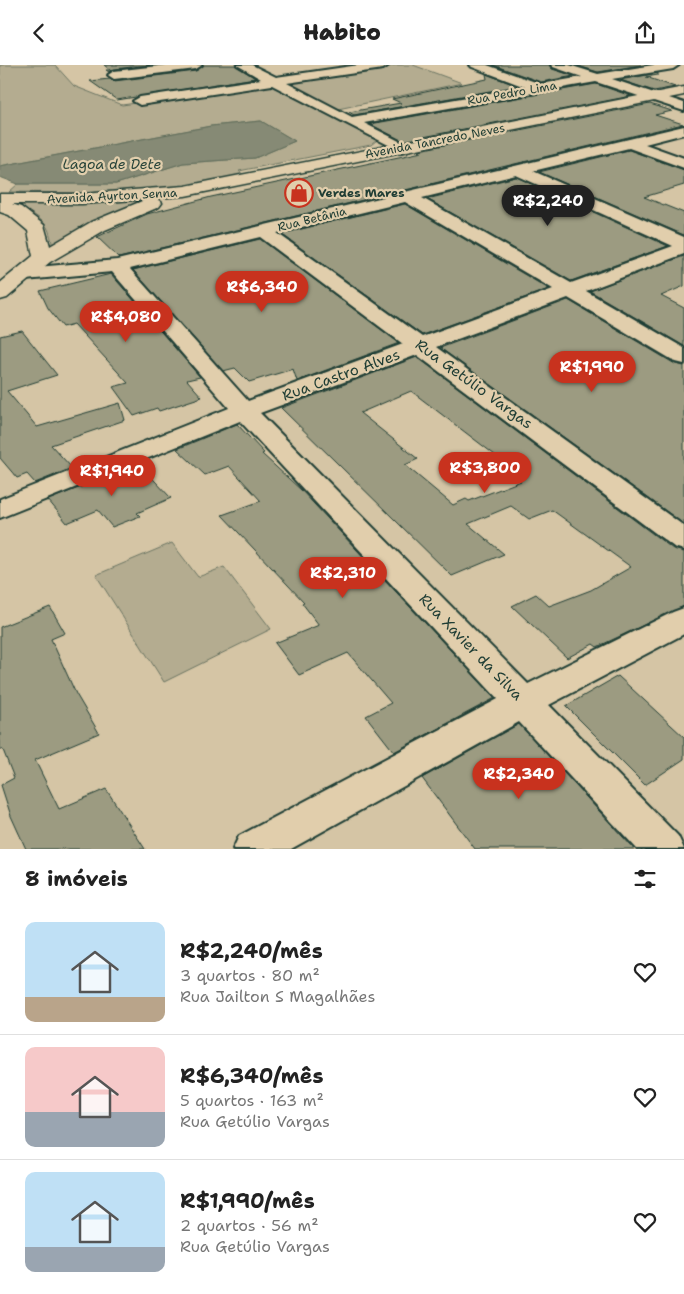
<!DOCTYPE html>
<html lang="pt">
<head>
<meta charset="utf-8">
<style>
  body { margin:0; font-family:"Shantell Sans",sans-serif; background:#f2f2f2; color:#222; height:100vh; display:flex; flex-direction:column; font-size:19px; white-space:nowrap }
  * { box-sizing:border-box; margin:0 }
  p { font-size:16px; color:#767676 }
  .icon { flex:none; width:28px; height:28px; fill:none; stroke:currentColor; stroke-width:2; stroke-linecap:round; stroke-linejoin:round }
  .map { position:relative; height:784px; overflow:hidden }
  .panel { display:flex; flex-direction:column; background:#fff; flex:1 }
  .panel>* { flex:none }
  .price { position:absolute; translate:-50% -42px; padding:0 11px; border-radius:18px; background:#c8321e; color:#fff; font-size:16px; line-height:32px; filter:drop-shadow(0 1px 2px #0008) }
  .price::after { content:''; position:absolute; left:50%; top:30px; width:15px; height:11px; margin-left:-8px; background:inherit; clip-path:polygon(0 0,100% 0,50% 100%) }
  .price.on { background:#222; color:#fff }
  ul { padding:0; list-style:none }
  li { display:flex; align-items:center; gap:15px; height:125px; padding:0 25px }
  li+li { border-top:1px solid #e0e0e0 }
  li span { display:grid; place-items:center; flex:none; width:140px; height:100px; border-radius:10px; color:#555 }
  li>.icon { margin-inline-start:auto }
  span .icon { width:60px; height:60px; fill:#fffc; stroke-width:1 }
  li b { font-size:21px }
  h2 { display:flex; justify-content:space-between; align-items:center; height:60px; padding:0 25px; font-size:21px }
  header { display:flex; justify-content:space-between; align-items:center; height:65px; padding:0 25px; background:#fff; font-size:22px; font-weight:800 }
  .map>svg:first-child { display:block }
  .green { fill:#b4ac90; stroke:#6a7462 }
  .water { fill:#868a74; stroke:#5d6b5a }
  .building { fill:#9c9b81; stroke:#1f3d34; fill-rule:evenodd }
  .lines { fill:none; stroke-linecap:round; stroke-linejoin:round }
  .street-casing { stroke:#1f3d34; stroke-width:4 }
  .primary-casing { stroke:#1f3d34; stroke-width:3 }
  .street { fill:#e1ceac; fill-rule:evenodd }
  .primary { fill:#e1ceac; fill-rule:evenodd }
  .labels { text-anchor:middle; stroke-width:4.5; stroke-linejoin:round; paint-order:stroke }
  .far-street-label { font-size:12px; fill:#1f3d34; stroke:#e1ceac }
  .far-poi-label { font-size:12px; font-weight:bold; fill:#1f3d34; stroke:#e1ceac; text-anchor:start }
  .far-water-label { font-size:14px; font-style:italic; fill:#29453a; stroke:#e1ceac }
  .street-label { font-size:15px; fill:#1f3d34; stroke:#e1ceac }
</style>
</head>
<body>
<header><svg class="icon" aria-label="back" viewBox="0 0 24 24"><path d="M15 5l-7 7 7 7"/></svg>Habito<svg class="icon" aria-label="share" viewBox="0 0 24 24"><path d="M12 15V3M7 8l5-5 5 5M5 13v7h14v-7"/></svg></header>
<div class="map">
<svg width="684" height="784" viewBox="0 0 684 784">
  <rect width="100%" height="100%" fill="#d5c5a5"/>
  <filter id="ink" filterUnits="userSpaceOnUse"><feTurbulence type="fractalNoise" baseFrequency=".02" numOctaves="2"/><feDisplacementMap in="SourceGraphic" scale="10" xChannelSelector="R" yChannelSelector="G"/><feConvolveMatrix kernelMatrix="1 2 1 2 8 2 1 2 1" color-interpolation-filters="sRGB"/></filter>
  <g filter="url(#ink)">
    <g class="green">
      <path d="M0,0h55l19,21 48,19 147,-21 108,56 -6,5 -132,26 5,4 -68,12 -84,6 -83,-1 9,-8h98l67,-21 72,-5 40,-17 -34,-20 -50,5 -211,40z"/>
      <path d="M397,0h16l49,18 -124,26 -56,-27z"/>
      <path d="M155,133l-102,48c-2,-6 -3,-14 -6,-19 -8,-13 -28,-20 -41,-24h82z"/>
      <path d="M172,478l26,34 26,-10 47,62 -107,53 -68,-107z"/>
    </g>
    <path class="water" d="M261,56l34,20 -40,17 -72,5 -67,21h-98l-18,-7v-11l211,-40z"/>
    <g class="building">
      <path d="M104,0h46l-36,4 -5,3 -3,-2h4z"/>
      <path d="M204,0h31l20,13 -138,22 -27,-19 20,-2 4,2 82,-10z"/>
      <path d="M493,0h56l3,4 22,7 -33,6z"/>
      <path d="M575,0h66l-43,7z"/>
      <path d="M658,8v2l-12,2 29,10 -21,4 -34,-11z"/>
      <path d="M486,9l32,12 -164,29 -5,-3 52,-9 -9,-4 95,-20z"/>
      <path d="M596,19l35,12 -228,45 -33,-17z"/>
      <path d="M650,39l22,7 -17,4 28,9 -564,134 -22,-21 50,-23 64,-17 211,-45 -3,-2z"/>
      <path d="M629,85l55,20v15l-40,12 40,16v22l-145,-63z"/>
      <path d="M516,112l152,69 -97,35 -144,-82z"/>
      <path d="M405,139l144,85 -127,46 -141,-101z"/>
      <path d="M260,174l139,104 -102,38 -4,-12 -44,13 -14,-14 -12,3 -90,-101z"/>
      <path d="M684,191v30l-23,10 23,12v38l-94,-55z"/>
      <path d="M111,209l89,103 -13,3 15,17 -43,14 -2,-3 -23,8 -21,-29 15,-4 -54,-59 -11,3 -15,-19 -8,-17z"/>
      <path d="M568,235l107,64 9,2v158l-244,-176z"/>
      <path d="M22,266l35,44 -50,16 30,36 83,-24 5,17 -74,25 21,23 -37,15 -8,-9 -10,4 -17,-20v-122z"/>
      <path d="M417,292l256,192 11,3v54l-87,41 -4,-3 -26,14 -55,-52 24,-12 13,12 42,-16 40,-23 -79,-57 -23,9 -18,-13 -43,18 36,30 -52,22 -171,-168zM411,326l84,64 -2,1 28,25 -52,20 -3,-2 -13,6 -48,-40 13,-6 -58,-46z"/>
      <path d="M237,359l27,29 -2,1 39,36 194,208 -101,54 -28,-36 25,-13 -43,-50 -49,22 -24,-32 44,-18 -17,-22 2,-1 -82,-87 39,-14 -32,-35 -24,9 -28,-26z"/>
      <path d="M139,399l32,34 -34,15 3,3 -28,11 -14,-17 -31,13 -19,-23z"/>
      <path d="M50,542l15,26 -14,6 25,55 23,39 -64,27 24,49 47,-20 39,60h-119l-15,-33 -10,-31 13,-7 -11,-28 -3,-1v-122z"/>
      <path d="M618,611l66,61v22l-39,26 -79,-79z"/>
      <path d="M519,659l115,125h-159l-53,-71z"/>
    </g>
    <g class="lines">
      <defs>
        <g id="street">
          <path d="M167,0h35l-6,4 -82,10 -6,-4 6,-4z"/>
          <path d="M237,0h15l24,12 83,-12h30l-6,4 -96,14 65,34 173,-30 -53,-20 -2,-2h17l54,19 41,-7 -29,-10 -2,-2h18l29,9 55,-9h26l-6,4 -61,10 72,24v8l-88,-29 -232,41 43,22 2,3 -2,3 -5,1 -130,-67 -132,20 -7,-4 7,-4 121,-18z"/>
          <path d="M684,61v8l-39,10 39,14v10l-55,-20 -96,23 151,66v17l-98,37 98,57v16l-8,-2 -108,-64 -132,49 248,179v24l-10,-3 -257,-192 -157,58 268,271 145,-72 11,-4v26l-135,71 129,131 6,13h-47l-118,-127 -228,127h-58l6,-13 259,-137 -258,-278 -240,97v-19l229,-91 -117,-136 -87,8 -7,-2 -3,-4 3,-4 7,-2 92,-8zM516,110l157,71 -102,37 -149,-85zM405,137l148,87 -131,48 -145,-104zM260,172l143,107 -155,57 -118,-132z"/>
        </g>
        <path id="primary" d="M684,22v8l-499,101 -29,2 6,5 -3,4 -54,23 -55,32 -43,36 -7,2v-17l33,-27 -5,-25 -19,-16 -9,-3v-18h82l103,-8zM147,134l-56,23 -41,24 -6,-21 -23,-18 -9,-3h70z"/>
      </defs>
      <use href="#street" class="street-casing"/>
      <use href="#primary" class="primary-casing"/>
      <use href="#street" class="street"/>
      <use href="#primary" class="primary"/>
    </g>
  </g>
  <defs>
    <symbol id="shop-ring" viewBox="-11 -11 22 22"><circle r="9.5" fill="#e1ceac" stroke="#c8321e" stroke-width="1.5"/><path d="M-5-2.5h2.3a2.7 3.5 0 0 1 5.4 0H5L5.5 6h-11ZM-1.5-2.5h3a1.5 2.3 0 0 0-3 0Z" fill="#c8321e"/></symbol>
  </defs>
  <g fill-rule="evenodd">
    <use href="#shop-ring" x="283" y="112" width="32" height="32"/>
  </g>
  <g class="labels">
    <g class="far-street-label">
      <text transform="translate(512 28) rotate(-10)" y="4">Rua Pedro Lima</text>
      <text transform="translate(435 76) rotate(-11)" y="4">Avenida Tancredo Neves</text>
      <text transform="translate(112 131) rotate(-3)" y="4">Avenida Ayrton Senna</text>
      <text transform="translate(312 154) rotate(-14)" y="4">Rua Betânia</text>
    </g>
    <g class="far-poi-label">
      <text x="318" y="132">Verdes Mares</text>
    </g>
    <g class="far-water-label">
      <text x="112" y="104">Lagoa de Dete</text>
    </g>
    <g class="street-label">
      <text transform="translate(341 310) rotate(-20)" y="5">Rua Castro Alves</text>
      <text transform="translate(474 319) rotate(36)" y="5">Rua Getúlio Vargas</text>
      <text transform="translate(471 582) rotate(46)" y="5">Rua Xavier da Silva</text>
    </g>
  </g>
</svg>
<b class="price on" style="left:548px;top:162px">R$2,240</b>
<b class="price" style="left:262px;top:248px">R$6,340</b>
<b class="price" style="left:126px;top:278px">R$4,080</b>
<b class="price" style="left:592px;top:328px">R$1,990</b>
<b class="price" style="left:485px;top:429px">R$3,800</b>
<b class="price" style="left:112px;top:432px">R$1,940</b>
<b class="price" style="left:343px;top:534px">R$2,310</b>
<b class="price" style="left:519px;top:735px">R$2,340</b>
</div>
<section class="panel">
<h2>8 imóveis<svg class="icon" aria-label="filters" viewBox="0 0 24 24"><path d="M4 7h16M4 17h16"/><circle cx="9" cy="7" r="2"/><circle cx="15" cy="17" r="2"/></svg></h2>
<ul>
<li><span style="background:linear-gradient(#bfe0f5 75%,#b9a48a 0)"><svg class="icon" aria-label="home" viewBox="0 0 24 24"><path d="M3 11l9-7 9 7M6 9v11h12V9"/></svg></span><div><b>R$2,240/mês</b><p>3 quartos · 80 m²</p><p>Rua Jailton S Magalhães</p></div><svg class="icon" aria-label="heart" viewBox="0 0 24 24"><path d="M12 20l-8-8c-3-5 5-10 8-4 3-6 11-1 8 4z"/></svg></li>
<li><span style="background:linear-gradient(#f6c9c9 65%,#9aa5b1 0)"><svg class="icon" aria-label="home" viewBox="0 0 24 24"><path d="M3 11l9-7 9 7M6 9v11h12V9"/></svg></span><div><b>R$6,340/mês</b><p>5 quartos · 163 m²</p><p>Rua Getúlio Vargas</p></div><svg class="icon" aria-label="heart" viewBox="0 0 24 24"><path d="M12 20l-8-8c-3-5 5-10 8-4 3-6 11-1 8 4z"/></svg></li>
<li><span style="background:linear-gradient(#bfe0f5 75%,#9aa5b1 0)"><svg class="icon" aria-label="home" viewBox="0 0 24 24"><path d="M3 11l9-7 9 7M6 9v11h12V9"/></svg></span><div><b>R$1,990/mês</b><p>2 quartos · 56 m²</p><p>Rua Getúlio Vargas</p></div><svg class="icon" aria-label="heart" viewBox="0 0 24 24"><path d="M12 20l-8-8c-3-5 5-10 8-4 3-6 11-1 8 4z"/></svg></li>
</ul>
</section>
</body>
</html>
